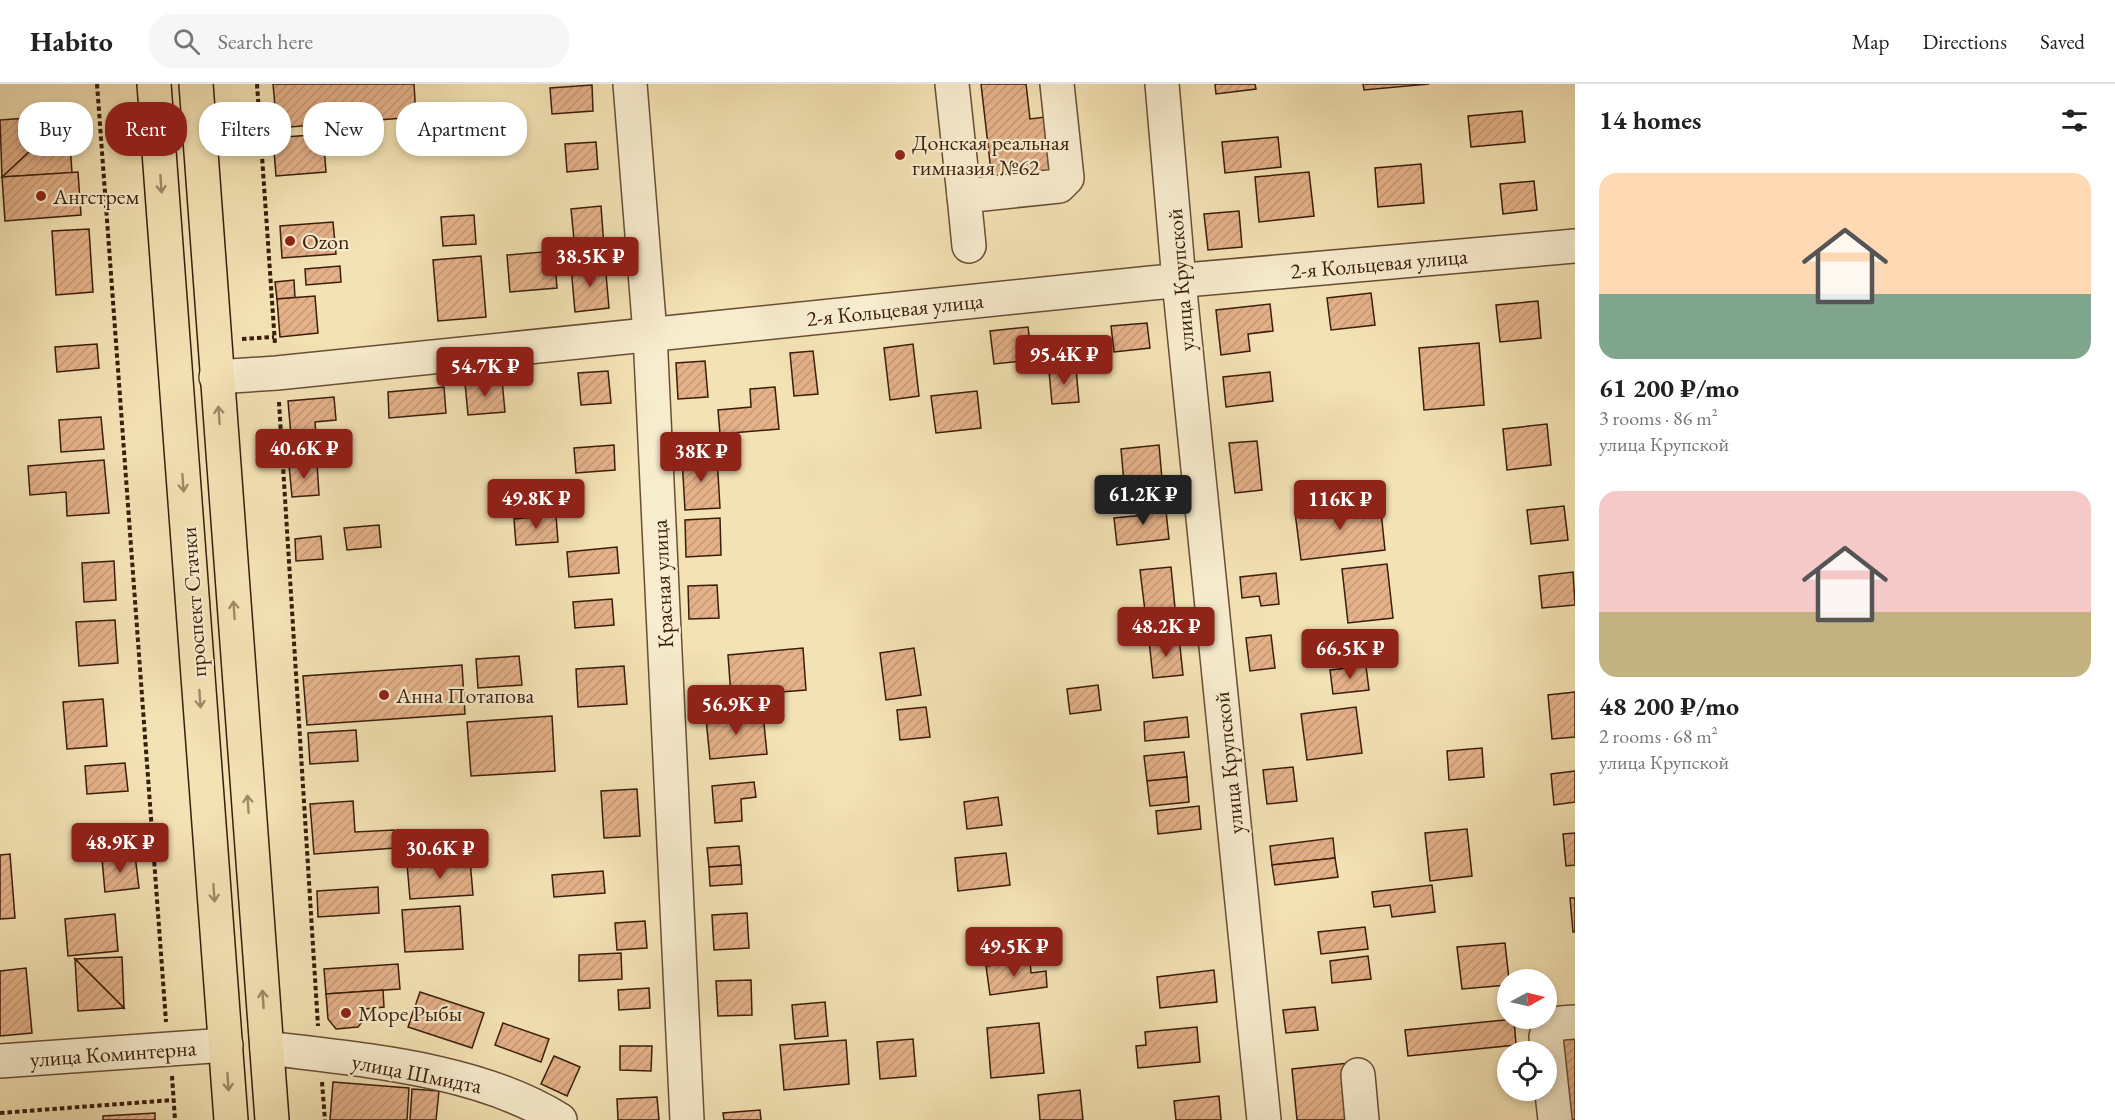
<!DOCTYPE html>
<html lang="en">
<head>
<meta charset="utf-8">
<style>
  body { margin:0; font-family:"EB Garamond",serif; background:#f6f6f6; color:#222; height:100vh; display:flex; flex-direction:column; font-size:22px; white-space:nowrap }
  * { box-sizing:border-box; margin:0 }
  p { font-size:20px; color:#767676 }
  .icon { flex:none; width:33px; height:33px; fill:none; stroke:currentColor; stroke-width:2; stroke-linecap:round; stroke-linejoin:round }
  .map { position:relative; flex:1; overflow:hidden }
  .drawer { display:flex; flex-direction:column; background:#fff; width:540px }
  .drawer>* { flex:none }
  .banner { position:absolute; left:18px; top:18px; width:570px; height:54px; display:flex; gap:12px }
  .needle { width:39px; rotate:82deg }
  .controls { position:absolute; left:1497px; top:885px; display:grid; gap:12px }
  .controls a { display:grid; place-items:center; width:60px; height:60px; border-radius:50%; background:#fff; box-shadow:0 3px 9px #0003; font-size:30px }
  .price { position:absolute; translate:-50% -51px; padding:0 14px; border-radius:6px; background:#8f2418; color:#fff; font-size:20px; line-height:39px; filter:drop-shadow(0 2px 3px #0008) }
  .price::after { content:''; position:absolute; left:50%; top:36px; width:18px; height:14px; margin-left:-9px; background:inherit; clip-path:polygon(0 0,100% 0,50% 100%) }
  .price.current { background:#222; color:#fff }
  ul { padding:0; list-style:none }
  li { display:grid; align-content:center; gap:12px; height:318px; padding:0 24px }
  li span { display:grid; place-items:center; height:186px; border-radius:18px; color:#555 }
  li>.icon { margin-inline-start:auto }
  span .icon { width:108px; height:108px; fill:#fffc; stroke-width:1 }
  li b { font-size:26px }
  h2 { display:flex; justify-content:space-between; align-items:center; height:72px; padding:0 24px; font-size:26px }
  .tag { padding:0 21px; border-radius:24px; background:#fff; box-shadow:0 3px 9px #0003; font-size:21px; line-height:54px }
  .tag.current { background:#8f2418; color:#fff }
  header { display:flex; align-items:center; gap:36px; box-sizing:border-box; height:84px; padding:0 30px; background:#fff; border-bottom:2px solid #e0e0e0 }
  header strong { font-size:28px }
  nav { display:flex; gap:33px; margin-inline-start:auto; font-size:21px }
  .search { width:420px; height:54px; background:#f6f6f6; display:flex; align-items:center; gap:15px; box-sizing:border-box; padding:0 21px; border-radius:24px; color:#767676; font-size:22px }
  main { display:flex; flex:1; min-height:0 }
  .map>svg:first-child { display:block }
  .building { fill:url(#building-hatch); stroke:#3b1d0b; stroke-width:1.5 }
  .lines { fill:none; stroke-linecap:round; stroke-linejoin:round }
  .minor-casing { stroke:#694e35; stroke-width:36 }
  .major-casing { stroke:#3b1d0b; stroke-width:36 }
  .path { stroke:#3b1d0b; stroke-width:4; stroke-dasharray:4.5 3; stroke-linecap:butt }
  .minor { stroke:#f7ecce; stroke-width:33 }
  .major { stroke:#f3e2b4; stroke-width:33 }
  .oneway { stroke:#a08968 }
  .poi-dot { fill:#8f2418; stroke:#f7ecce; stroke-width:2 }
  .labels { text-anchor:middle; stroke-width:4.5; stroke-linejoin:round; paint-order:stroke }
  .poi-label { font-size:22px; fill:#3b1d0b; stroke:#f7ecce; text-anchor:start }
  .street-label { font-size:22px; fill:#3b1d0b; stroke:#f7ecce }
</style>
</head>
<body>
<header>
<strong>Habito</strong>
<div class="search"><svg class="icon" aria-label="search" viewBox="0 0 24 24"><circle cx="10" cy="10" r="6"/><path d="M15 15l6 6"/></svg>Search here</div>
<nav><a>Map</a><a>Directions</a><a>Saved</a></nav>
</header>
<main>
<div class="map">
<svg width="1575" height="1036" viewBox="0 0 1575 1036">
  <defs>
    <pattern id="building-hatch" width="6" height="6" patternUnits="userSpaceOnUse" patternTransform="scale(1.5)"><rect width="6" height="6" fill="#e4b189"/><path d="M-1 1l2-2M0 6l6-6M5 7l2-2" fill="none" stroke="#c49875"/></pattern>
  </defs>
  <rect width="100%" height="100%" fill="#f3e2b4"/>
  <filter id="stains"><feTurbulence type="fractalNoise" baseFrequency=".00333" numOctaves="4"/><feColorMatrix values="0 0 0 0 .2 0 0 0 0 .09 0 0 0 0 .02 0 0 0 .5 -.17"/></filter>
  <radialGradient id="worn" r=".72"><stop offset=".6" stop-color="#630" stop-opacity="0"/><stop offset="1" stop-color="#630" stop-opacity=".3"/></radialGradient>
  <g class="building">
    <path d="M273,0h141l2,33 -139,11z"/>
    <path d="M981,0h45l4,35 23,-3 6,57 -67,7z"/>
    <path d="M1215,0h40l1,5 -40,5z"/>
    <path d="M1363,0h66l-65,6z"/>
    <path d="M592,1l1,26 -41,3 -2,-26z"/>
    <path d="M1522,27l3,31 -54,5 -3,-31z"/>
    <path d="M68,31l4,58 -70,4z"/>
    <path d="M68,31l-66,62 -2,-57z"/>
    <path d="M323,50l3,38 -50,4 -3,-38z"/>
    <path d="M1278,53l3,30 -56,6 -3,-31z"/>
    <path d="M596,58l2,27 -31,3 -2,-28z"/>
    <path d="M1421,80l3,39 -46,4 -3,-39z"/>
    <path d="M78,88l3,43 -76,6 -3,-44z"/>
    <path d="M1309,88l5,44 -55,6 -4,-45z"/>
    <path d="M1534,97l3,29 -34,4 -3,-30z"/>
    <path d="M601,122l3,41 -29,3 -4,-41z"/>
    <path d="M1239,127l3,36 -34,3 -4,-36z"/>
    <path d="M474,131l2,29 -33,2 -2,-29z"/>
    <path d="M333,138l3,32 -54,4 -2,-32z"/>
    <path d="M89,145l4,63 -37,3 -4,-64z"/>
    <path d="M554,167l3,37 -47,4 -3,-37z"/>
    <path d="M481,172l5,61 -48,4 -5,-61z"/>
    <path d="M605,179l4,45 -34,4 -4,-45z"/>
    <path d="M340,182l1,16 -35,3 -1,-16z"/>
    <path d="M294,196l1,18 -18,1 -2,-17z"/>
    <path d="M1371,209l4,32 -44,5 -4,-32z"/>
    <path d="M315,212l3,37 -38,4 -3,-38z"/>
    <path d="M1538,217l3,37 -41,4 -4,-37z"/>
    <path d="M1270,220l3,27 -25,3 2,17 -29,4 -5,-45z"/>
    <path d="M1147,239l3,25 -36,4 -3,-26z"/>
    <path d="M1028,243l4,33 -38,4 -4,-33z"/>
    <path d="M1479,259l5,62 -60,5 -5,-62z"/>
    <path d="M97,260l2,24 -42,4 -2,-25z"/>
    <path d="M913,260l6,52 -29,4 -6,-52z"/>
    <path d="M813,267l5,43 -24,2 -4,-43z"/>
    <path d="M705,277l3,36 -30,2 -2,-36z"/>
    <path d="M1076,284l3,34 -27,2 -3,-33z"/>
    <path d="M608,287l3,32 -30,2 -3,-32z"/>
    <path d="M1270,288l3,29 -47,6 -3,-30z"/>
    <path d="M502,296l3,32 -37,3 -3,-32z"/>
    <path d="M444,303l2,26 -57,5 -1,-26z"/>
    <path d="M775,303l4,42 -59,5 -2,-24 33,-3 -1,-18z"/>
    <path d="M977,307l4,37 -45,5 -5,-37z"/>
    <path d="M334,313l2,23 -21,2 2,23 -25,2 -4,-46z"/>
    <path d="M101,333l3,32 -43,3 -2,-32z"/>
    <path d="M1547,340l4,41 -44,5 -4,-41z"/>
    <path d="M1257,357l5,49 -27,3 -6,-50z"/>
    <path d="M614,361l1,25 -39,3 -2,-25z"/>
    <path d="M1159,361l3,34 -38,4 -3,-34z"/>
    <path d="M717,372l3,52 -35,2 -3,-52z"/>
    <path d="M104,376l5,53 -42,3 -1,-24 -36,3 -2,-29z"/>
    <path d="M317,379l2,32 -27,2 -3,-32z"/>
    <path d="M1165,418l4,37 -52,6 -3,-27 30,-3 -1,-11z"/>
    <path d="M1380,418l5,48 -84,10 -6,-48z"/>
    <path d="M1564,422l4,34 -37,4 -4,-34z"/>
    <path d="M556,431l2,27 -42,3 -2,-26z"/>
    <path d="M720,434l1,37 -35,2 -1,-37z"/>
    <path d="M379,441l2,22 -34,3 -3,-22z"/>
    <path d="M321,452l2,23 -27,2 -1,-22z"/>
    <path d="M617,463l2,26 -50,4 -2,-25z"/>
    <path d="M114,477l2,39 -32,2 -2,-39z"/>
    <path d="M1387,480l6,54 -45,5 -6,-54z"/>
    <path d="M1171,483l4,41 -30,3 -5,-41z"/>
    <path d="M1573,488l2,33 -33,3 -3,-32z"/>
    <path d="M1276,489l3,31 -18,2 -2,-10 -17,2 -2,-21z"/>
    <path d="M717,501l2,33 -30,1 -1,-33z"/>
    <path d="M612,515l2,26 -39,3 -2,-26z"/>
    <path d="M115,536l3,43 -39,3 -3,-44z"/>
    <path d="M1271,551l4,33 -25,3 -4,-33z"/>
    <path d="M1179,553l4,38 -30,3 -4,-38z"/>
    <path d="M803,564l3,42 -75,6 -3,-41z"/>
    <path d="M914,564l7,47 -35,5 -6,-47z"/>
    <path d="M519,572l3,29 -44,3 -2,-29z"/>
    <path d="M462,581l3,49 -158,11 -4,-49z"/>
    <path d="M624,582l3,38 -49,3 -2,-38z"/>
    <path d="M1366,582l3,24 -36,4 -3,-24z"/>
    <path d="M1098,601l3,25 -31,4 -3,-25z"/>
    <path d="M1575,608v45l-23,2 -4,-44z"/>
    <path d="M103,615l4,47 -40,3 -4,-47z"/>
    <path d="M926,623l4,30 -30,3 -3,-30z"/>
    <path d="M1356,623l6,46 -55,7 -6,-46z"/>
    <path d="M763,630l4,40 -57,5 -4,-40z"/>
    <path d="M552,632l3,55 -84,5 -4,-54z"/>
    <path d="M1187,633l2,20 -44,4 -1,-19z"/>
    <path d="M356,646l2,31 -48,3 -2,-31z"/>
    <path d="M1482,664l2,29 -35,3 -2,-29z"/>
    <path d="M1184,668l3,25 -40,4 -3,-25z"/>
    <path d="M125,679l3,28 -41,3 -2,-28z"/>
    <path d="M1293,683l4,34 -30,3 -4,-34z"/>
    <path d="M1575,687v31l-21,3 -3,-31z"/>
    <path d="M1187,693l2,25 -39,4 -3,-25z"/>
    <path d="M754,698l2,15 -15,2 1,22 -27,2 -3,-37z"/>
    <path d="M637,705l3,47 -36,2 -3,-47z"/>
    <path d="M998,713l4,28 -35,4 -3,-27z"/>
    <path d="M353,717l2,31 39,-2 1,18 -81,6 -4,-50z"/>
    <path d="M1199,722l2,23 -43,5 -2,-23z"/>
    <path d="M1467,745l5,47 -42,5 -5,-48z"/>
    <path d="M1575,749v32l-9,1 -3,-32z"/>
    <path d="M1333,754l2,20 -63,7 -2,-19z"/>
    <path d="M739,762l2,19 -32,2 -2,-19z"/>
    <path d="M1006,769l4,32 -52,6 -3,-33z"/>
    <path d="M10,770l5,64 -15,1v-64z"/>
    <path d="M135,771l4,33 -34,4 -3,-33z"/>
    <path d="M1335,774l3,19 -63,8 -3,-20z"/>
    <path d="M470,776l3,35 -63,4 -3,-35z"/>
    <path d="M741,781l1,19 -32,2 -1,-19z"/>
    <path d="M603,787l2,22 -51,4 -2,-22z"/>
    <path d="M1432,801l3,27 -43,5 -2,-12 -16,2 -2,-15z"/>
    <path d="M378,803l1,26 -61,4 -1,-26z"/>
    <path d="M1570,814h5v34h-2z"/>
    <path d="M460,822l3,43 -58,3 -3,-42z"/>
    <path d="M747,829l2,35 -35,2 -2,-35z"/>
    <path d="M115,830l3,37 -50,5 -3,-37z"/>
    <path d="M645,837l2,27 -30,2 -2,-27z"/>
    <path d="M1365,843l3,22 -47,5 -3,-22z"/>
    <path d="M1505,859l4,37 -1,5 -46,4 -5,-42z"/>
    <path d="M621,869l1,26 -43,2v-26z"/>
    <path d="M1368,872l3,23 -39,4 -2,-22z"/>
    <path d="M122,873l2,51 -49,-49z"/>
    <path d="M75,875l49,49 -46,3z"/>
    <path d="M1030,876l1,13 15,-2 1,16 -57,8 -4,-29z"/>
    <path d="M398,880l2,25 -74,5 -2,-25z"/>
    <path d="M26,884l6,65 -32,3v-65z"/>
    <path d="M1214,886l3,32 -57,6 -3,-31z"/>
    <path d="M751,896l1,35 -34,1 -2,-35z"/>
    <path d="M649,904l1,20 -31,2 -1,-20z"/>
    <path d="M383,906l1,17 -19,2 1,8 -8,10 -22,2 -8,-10 -2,-25z"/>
    <path d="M420,908l64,21 -12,35 -64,-21z"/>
    <path d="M825,918l3,34 -33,3 -3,-34z"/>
    <path d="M1315,923l3,23 -32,3 -3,-23z"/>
    <path d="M1514,935l2,26 -108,11 -3,-26z"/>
    <path d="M503,939l46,16 -8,23 -46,-17z"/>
    <path d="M1039,939l5,50 -53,5 -4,-50z"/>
    <path d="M1197,943l3,35 -62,6 -2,-22 10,-1 -1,-13z"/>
    <path d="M1575,953v83h-5l-9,-81z"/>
    <path d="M913,955l3,37 -36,3 -3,-37z"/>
    <path d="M846,956l3,44 -65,6 -4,-45z"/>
    <path d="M620,962h32l-1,25 -31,-1z"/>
    <path d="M554,972l26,11 -13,29 -26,-12z"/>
    <path d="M1349,979l-3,57h-49l-5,-51z"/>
    <path d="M333,998l76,6 -2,32h-77z"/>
    <path d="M412,1005l27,2 -3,29h-26z"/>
    <path d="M1080,1006l3,30h-43l-2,-25z"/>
    <path d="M1219,1012l2,24h-45l-2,-19z"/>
    <path d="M657,1013l2,23h-41l-1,-21z"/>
    <path d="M760,1026l1,10h-37l-1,-7z"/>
    <path d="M155,1029v7h-52v-4z"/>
  </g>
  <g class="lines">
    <defs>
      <g id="minor">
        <path d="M630,0l20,250 37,786"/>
        <path d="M952,0l12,112"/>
        <path d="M1162,0l17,197 85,839"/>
        <path d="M969,162l-5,-50 95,-10 8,-8 -10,-94"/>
        <path d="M216,293l61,-4 874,-90 424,-37"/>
        <path d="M267,964c95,12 210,20 293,72"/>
        <path d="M0,977l226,-16"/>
        <path d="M1358,991l4,45"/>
        <path d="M1555,1036l-9,-83 3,-10 12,-4 14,-1"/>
      </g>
      <g id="major">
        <path d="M154,0l77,1036"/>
        <path d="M196,0l76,1036"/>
      </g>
    </defs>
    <use href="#minor" class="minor-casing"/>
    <use href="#major" class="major-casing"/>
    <g class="path">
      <path d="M97,0l69,938"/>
      <path d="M257,0l18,260"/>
      <path d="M242,255l32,-2"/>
      <path d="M279,318l39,624"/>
      <path d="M172,992l3,44"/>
      <path d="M322,998l3,38"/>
      <path d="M0,1029l173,-13"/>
    </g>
    <use href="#minor" class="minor"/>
    <use href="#major" class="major"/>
  </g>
  <defs><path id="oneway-shaft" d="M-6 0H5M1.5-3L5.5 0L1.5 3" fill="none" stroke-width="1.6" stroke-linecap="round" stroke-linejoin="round" transform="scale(1.5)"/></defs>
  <g class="oneway">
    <use href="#oneway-shaft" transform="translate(161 100) rotate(86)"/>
    <use href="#oneway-shaft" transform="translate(219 331) rotate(-94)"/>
    <use href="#oneway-shaft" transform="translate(183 399) rotate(86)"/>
    <use href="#oneway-shaft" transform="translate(234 526) rotate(-94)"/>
    <use href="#oneway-shaft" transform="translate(200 615) rotate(86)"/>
    <use href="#oneway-shaft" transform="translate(248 720) rotate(-94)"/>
    <use href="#oneway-shaft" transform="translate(214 809) rotate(86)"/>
    <use href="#oneway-shaft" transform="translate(263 915) rotate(-94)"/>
    <use href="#oneway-shaft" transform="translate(228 998) rotate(86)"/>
  </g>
  <g class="poi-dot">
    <circle cx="900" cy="71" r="6"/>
    <circle cx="41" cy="112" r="6"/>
    <circle cx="290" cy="157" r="6"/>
    <circle cx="384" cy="611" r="6"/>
    <circle cx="346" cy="929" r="6"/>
  </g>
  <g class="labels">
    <g class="poi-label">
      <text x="912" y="66">Донская реальная<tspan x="912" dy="25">гимназия №62</tspan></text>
      <text x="53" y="120">Ангстрем</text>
      <text x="302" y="165">Ozon</text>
      <text x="396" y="619">Анна Потапова</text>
      <text x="358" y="937">Море Рыбы</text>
    </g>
    <g class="street-label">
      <text transform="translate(1379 179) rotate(-5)" y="8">2-я Кольцевая улица</text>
      <text transform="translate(1180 196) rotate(-95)" y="8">улица Крупской</text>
      <text transform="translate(895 225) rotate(-6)" y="8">2-я Кольцевая улица</text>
      <text transform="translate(662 500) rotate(-93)" y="8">Красная улица</text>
      <text transform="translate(193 518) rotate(-94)" y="8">проспект Стачки</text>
      <text transform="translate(1228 679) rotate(-96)" y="8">улица Крупской</text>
      <text transform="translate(113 969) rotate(-4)" y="8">улица Коминтерна</text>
      <text transform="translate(417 989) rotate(11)" y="8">улица Шмидта</text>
    </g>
  </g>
  <rect width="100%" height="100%" filter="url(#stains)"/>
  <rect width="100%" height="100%" fill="url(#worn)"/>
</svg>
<div class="controls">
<a><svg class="needle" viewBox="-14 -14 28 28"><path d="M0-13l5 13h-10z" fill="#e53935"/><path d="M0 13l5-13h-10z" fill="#767676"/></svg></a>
<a><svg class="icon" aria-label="locate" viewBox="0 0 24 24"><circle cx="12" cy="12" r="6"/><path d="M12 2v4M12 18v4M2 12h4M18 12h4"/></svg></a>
</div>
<b class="price" style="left:590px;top:204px">38.5K ₽</b>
<b class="price" style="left:1064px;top:302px">95.4K ₽</b>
<b class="price" style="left:485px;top:314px">54.7K ₽</b>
<b class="price" style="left:304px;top:396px">40.6K ₽</b>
<b class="price" style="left:701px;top:399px">38K ₽</b>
<b class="price current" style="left:1143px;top:442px">61.2K ₽</b>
<b class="price" style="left:536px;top:446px">49.8K ₽</b>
<b class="price" style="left:1340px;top:447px">116K ₽</b>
<b class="price" style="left:1166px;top:574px">48.2K ₽</b>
<b class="price" style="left:1350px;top:596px">66.5K ₽</b>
<b class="price" style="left:736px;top:652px">56.9K ₽</b>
<b class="price" style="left:120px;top:790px">48.9K ₽</b>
<b class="price" style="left:440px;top:796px">30.6K ₽</b>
<b class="price" style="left:1014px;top:894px">49.5K ₽</b>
<div class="banner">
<a class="tag">Buy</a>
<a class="tag current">Rent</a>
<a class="tag">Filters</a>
<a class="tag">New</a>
<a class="tag">Apartment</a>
</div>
</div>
<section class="drawer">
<h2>14 homes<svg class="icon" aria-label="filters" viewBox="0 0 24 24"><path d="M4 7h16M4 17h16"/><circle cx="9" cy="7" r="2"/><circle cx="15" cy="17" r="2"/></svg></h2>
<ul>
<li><span style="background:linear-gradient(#ffd9b3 65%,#7fa58c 0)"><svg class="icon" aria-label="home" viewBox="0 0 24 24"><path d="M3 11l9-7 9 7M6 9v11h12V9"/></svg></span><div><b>61 200 ₽/mo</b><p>3 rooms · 86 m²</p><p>улица Крупской</p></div></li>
<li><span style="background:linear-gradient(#f6c9c9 65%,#c2b280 0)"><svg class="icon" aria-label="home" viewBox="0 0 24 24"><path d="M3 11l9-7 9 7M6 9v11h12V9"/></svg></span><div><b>48 200 ₽/mo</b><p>2 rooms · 68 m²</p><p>улица Крупской</p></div></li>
</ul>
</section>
</main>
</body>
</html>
